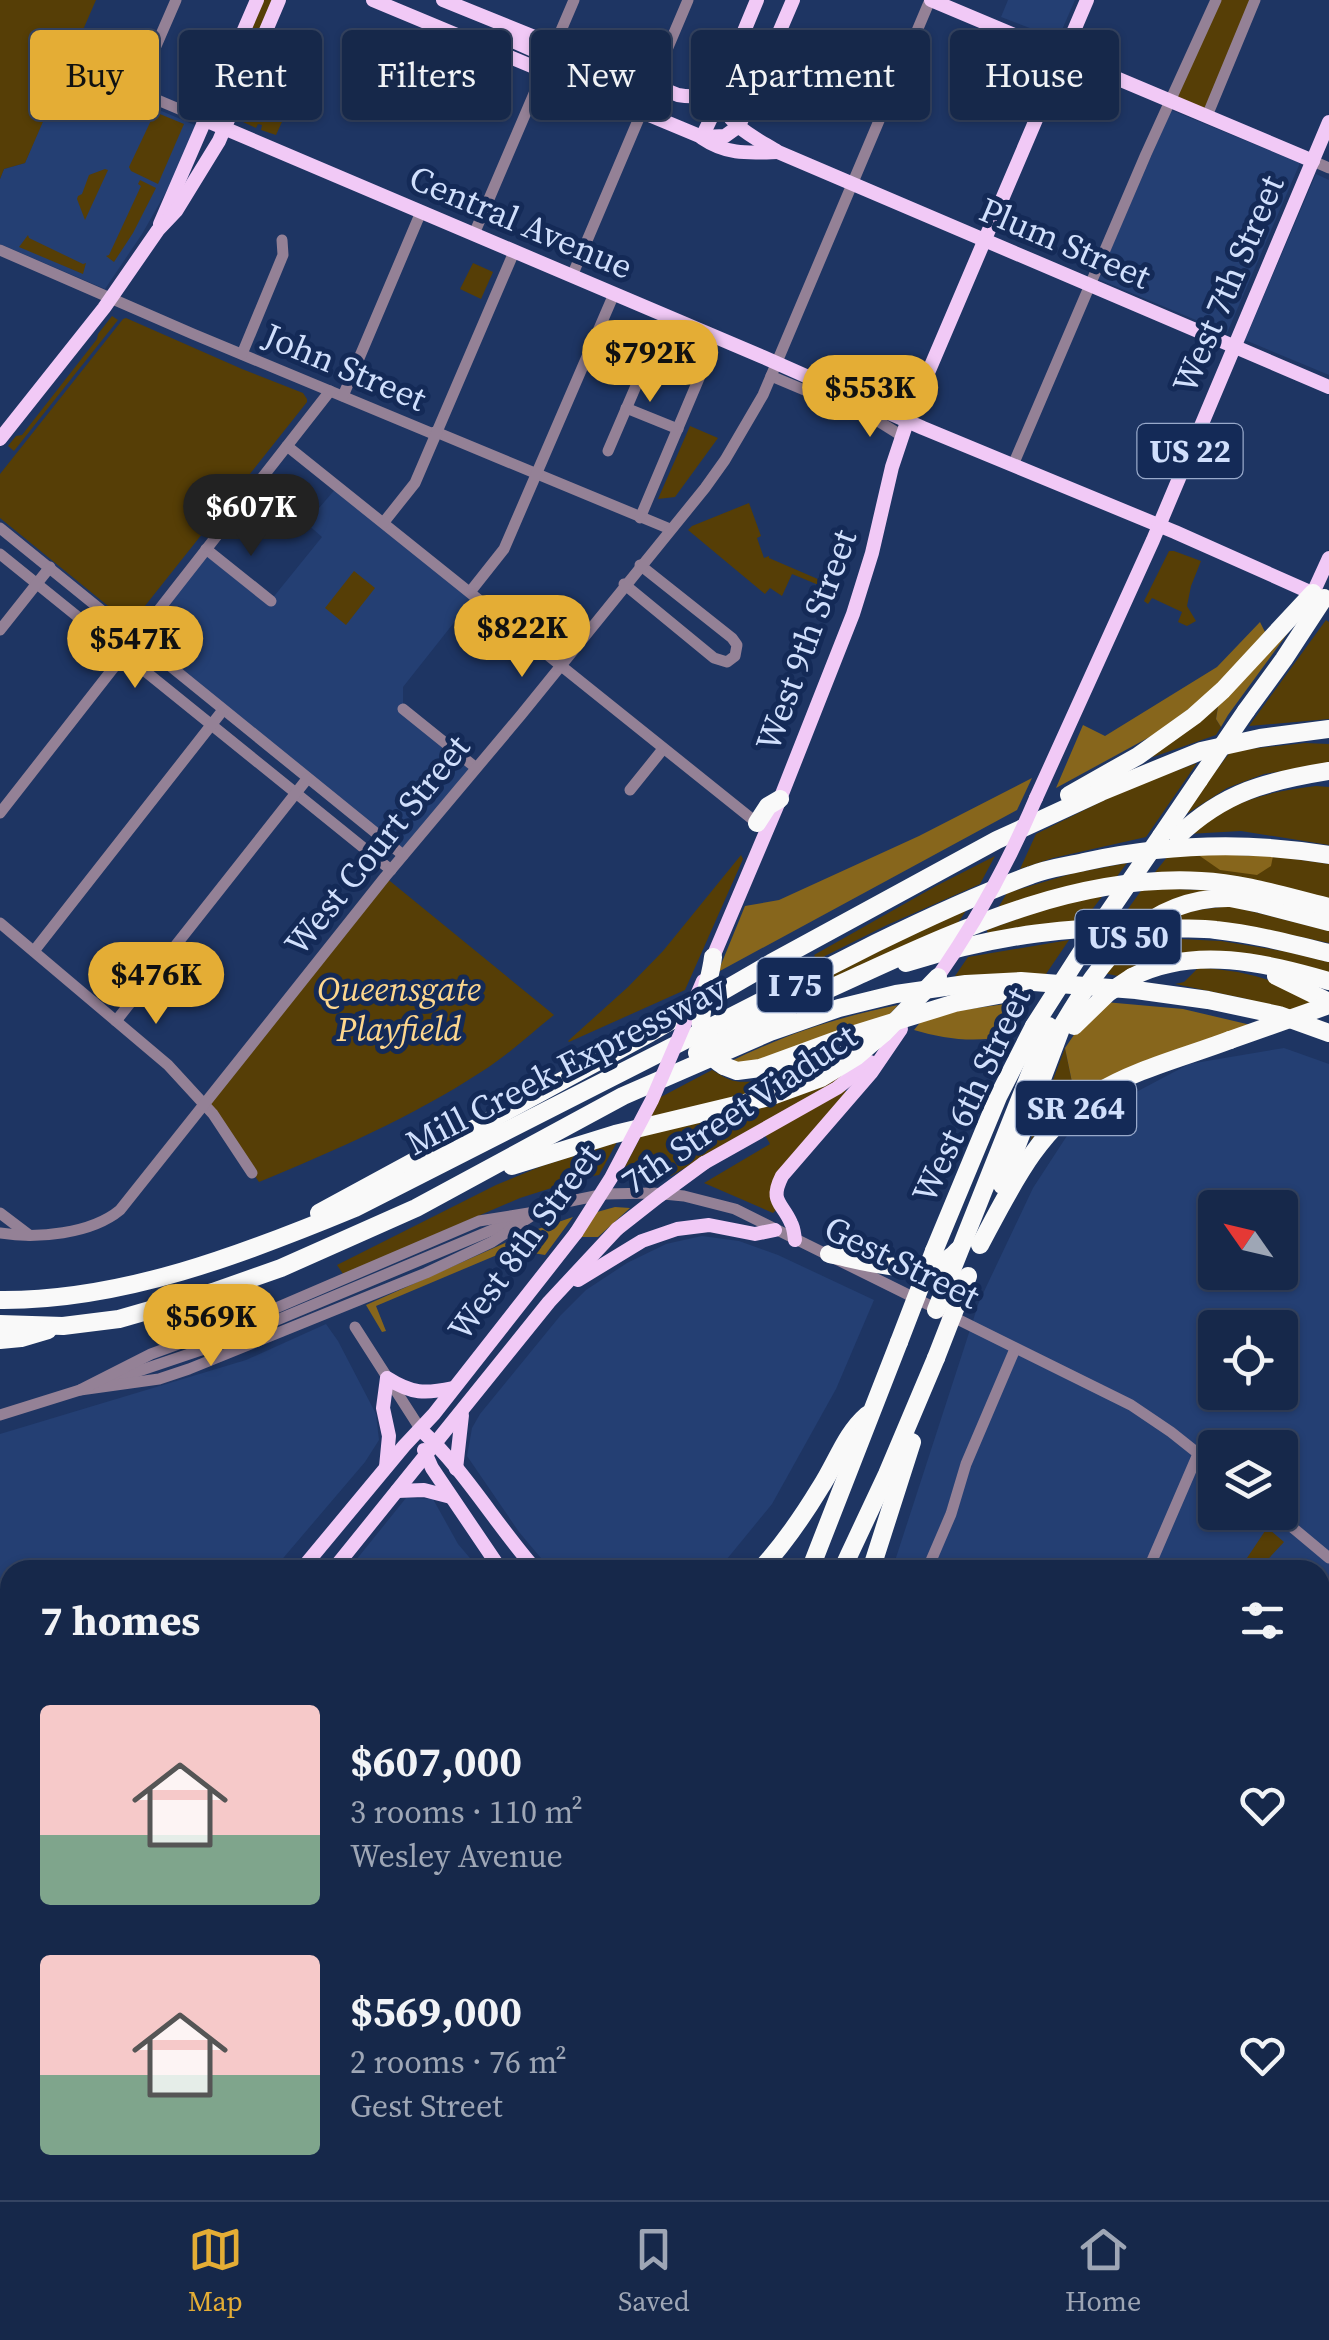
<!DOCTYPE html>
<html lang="en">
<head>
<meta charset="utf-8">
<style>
  body { margin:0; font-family:"Source Serif 4",serif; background:#1f3051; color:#f1f3f6; height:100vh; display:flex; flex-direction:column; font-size:38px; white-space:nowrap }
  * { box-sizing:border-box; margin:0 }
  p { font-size:32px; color:#9ea6b5 }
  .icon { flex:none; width:55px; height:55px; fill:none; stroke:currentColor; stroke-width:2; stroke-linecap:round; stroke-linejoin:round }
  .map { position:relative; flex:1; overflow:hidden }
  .side { position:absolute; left:0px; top:1560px; width:1330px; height:640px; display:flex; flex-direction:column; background:#16284a; border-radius:30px 30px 0 0; box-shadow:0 2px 8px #0004,0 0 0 2px #354462 }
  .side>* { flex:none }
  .hud { position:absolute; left:30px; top:30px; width:1270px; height:90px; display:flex; gap:20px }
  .needle { width:65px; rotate:304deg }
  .fabs { position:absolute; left:1198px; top:1190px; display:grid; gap:20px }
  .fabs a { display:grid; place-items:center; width:100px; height:100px; border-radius:10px; background:#16284a; box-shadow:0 2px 8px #0004,0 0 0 2px #354462; font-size:50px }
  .price { position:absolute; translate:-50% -85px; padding:0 22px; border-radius:35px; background:#e4ad35; color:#111; font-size:32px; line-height:65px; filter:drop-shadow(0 2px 5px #0008) }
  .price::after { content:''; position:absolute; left:50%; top:60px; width:30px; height:22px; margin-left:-15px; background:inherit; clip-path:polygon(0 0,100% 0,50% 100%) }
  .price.selected { background:#222; color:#fff }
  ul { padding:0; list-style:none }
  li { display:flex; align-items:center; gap:30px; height:250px; padding:0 40px }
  li span { display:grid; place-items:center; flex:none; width:280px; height:200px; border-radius:10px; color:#555 }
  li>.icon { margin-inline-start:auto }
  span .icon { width:120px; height:120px; fill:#fffc; stroke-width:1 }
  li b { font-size:42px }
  h2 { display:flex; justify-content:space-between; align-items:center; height:120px; padding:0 40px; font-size:42px }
  .tag { padding:0 35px; border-radius:10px; background:#16284a; box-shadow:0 2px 8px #0004,0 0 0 2px #354462; font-size:35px; line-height:90px }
  .tag.selected { background:#e4ad35; color:#111 }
  .tabs { display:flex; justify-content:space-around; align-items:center; height:140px; border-top:2px solid #354462; background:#16284a; font-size:28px; color:#9ea6b5 }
  .tabs a { display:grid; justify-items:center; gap:5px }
  .tabs .selected { color:#e4ad35 }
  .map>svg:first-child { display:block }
  .built { fill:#243f73; fill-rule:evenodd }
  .green { fill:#563e06 }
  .forest { fill:#87661c }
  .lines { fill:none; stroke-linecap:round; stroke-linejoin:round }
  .minor { stroke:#948196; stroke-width:11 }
  .major { stroke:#f1c9f6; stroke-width:14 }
  .highway { stroke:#f9f9f9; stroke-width:18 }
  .rail { stroke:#8294b9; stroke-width:2.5; stroke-dasharray:15 8; stroke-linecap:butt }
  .major-bridge { stroke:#f1c9f6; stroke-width:14 }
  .highway-bridge { stroke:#f9f9f9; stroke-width:18 }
  .labels { text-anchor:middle; stroke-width:10; stroke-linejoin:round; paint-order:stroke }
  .shield { fill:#142a57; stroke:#98a9ca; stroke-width:2.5 }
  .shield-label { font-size:32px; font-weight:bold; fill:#d0dffc }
  .street-label { font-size:35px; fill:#d0dffc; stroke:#142a57 }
  .park-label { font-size:35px; font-style:italic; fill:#fed78d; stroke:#142a57 }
</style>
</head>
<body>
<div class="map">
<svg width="1329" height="2200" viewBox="0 0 1329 2200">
  <rect width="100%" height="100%" fill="#1e3563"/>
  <g class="built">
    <path d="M1008,0h67l-17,39 -57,-22z"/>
    <path d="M62,75l11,5 3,-5 121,51 -23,52 -32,56 -37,55 -105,-45v-65l4,-10 21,-6z"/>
    <path d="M1171,110l129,53 -73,170 -129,-54z"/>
    <path d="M1316,174l13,6v195l-84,-35z"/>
    <path d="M338,486l137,110 -72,91v23l72,57 -72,88 -268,-215 71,-91 65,51 51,-63 -16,-14z"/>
    <path d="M1284,1048l45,16v1136h-697l9,-10h679v-620h-428l87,-268 54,-114 41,-63 115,-61zM1215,1208h65v64h-65zM1215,1328h65v64h-65zM1215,1448h65v64h-65z"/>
    <path d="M702,1236l37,5 39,14 96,45 -38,89 -64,115 -54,66h-167l-32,-38 -52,-76 5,-28 8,-14 80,-98 26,-26 41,-27 39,-19z"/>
    <path d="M326,1324l12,17 38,73 3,26 -14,22 -92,108h-263v57l-6,-6 -4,-8v-179l246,-74z"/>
    <path d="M406,1498l27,1 25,45 22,26h-132z"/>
    <path d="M10,1668v522h98l2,10h-110v-520z"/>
    <path d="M116,2190h287l12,10h-301z"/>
  </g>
  <g class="green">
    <path d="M0,0h96l-71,163 -21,6 -4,10z"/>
    <path d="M261,0h11l-46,109 -10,-4z"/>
    <path d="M1216,0h39l-48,116 -36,-15z"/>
    <path d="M275,51l13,16 14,11 -26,57 -15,-5 1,-5 -4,-1 -2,4 -13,-6z"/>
    <path d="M155,112l29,12 -26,60 -27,-13 -2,-4z"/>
    <path d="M105,169l3,1 -23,50 -8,-21 1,-3 4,-2 7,-19z"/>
    <path d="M140,180l16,8 -23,45 -19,29 -8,-6 3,-1 32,-69 -3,-2z"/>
    <path d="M28,235l1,3 54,26 3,-1 -3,11 -64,-27z"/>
    <path d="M473,263l20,9 -12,27 -21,-10z"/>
    <path d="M112,316l6,4 -104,131 -6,-5 8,-10 6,-1 75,-96 1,-5z"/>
    <path d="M126,318l116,51 61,24 4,6v3l-174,219 -4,2 -129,-105v-44l123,-155z"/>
    <path d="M690,426l28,12 -43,59 -17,2z"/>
    <path d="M749,503l12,33 -4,2 7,20 5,-2v2l51,22 1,6 -29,-12 -10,22 -12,-8 -5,6 -77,-64 4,-4z"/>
    <path d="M1169,551h5l27,10 -10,25 -4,20 9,15 -9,5 -9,-4 4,-10 -30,-14 -4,6 -4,-3z"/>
    <path d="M354,571l21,17 -29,37 -21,-17z"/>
    <path d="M1326,620l3,2v97l-80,7z"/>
    <path d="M1219,701l-3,18 5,8 -5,8 -63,22 -2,-2z"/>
    <path d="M1305,743l24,1v20l-65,10 -37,14 -39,25 -2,-3 45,-59z"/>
    <path d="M1197,763l-51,74 -93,21 -33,11 16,-35 95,-47z"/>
    <path d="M1316,786l13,1v58l-88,-14 -53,3c36,-31 82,-43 128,-48z"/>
    <path d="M741,855l2,4 -58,131 -116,52 -1,-1 60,-54 35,-36z"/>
    <path d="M995,856l-15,28 -93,41 -70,35 -3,-5 122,-69z"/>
    <path d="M1168,856h105l56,8v38l-177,-26z"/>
    <path d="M1127,863l-12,16 -120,34 12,-20 67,-20z"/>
    <path d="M385,877l169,138c-24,19 -47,41 -73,57 -69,45 -147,79 -222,110l-55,-79z"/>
    <path d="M1143,888l63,2 10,4 -78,25 -18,1z"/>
    <path d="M1104,894l-20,26 -96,15 -1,-5c38,-15 77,-26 117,-36z"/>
    <path d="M969,906l-15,23 -187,78z"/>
    <path d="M1222,907h12l95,24v12l-80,-17 -84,-6 24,-9z"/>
    <path d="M1138,937l83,4 67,11 41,10v15l-74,-19 -137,18 -15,-3z"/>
    <path d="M1069,940l-23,34 -91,2 13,-19z"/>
    <path d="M1198,968c49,2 77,12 120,33l-31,12 -40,-14 -72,-15 9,-2z"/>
    <path d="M1065,1048l7,34 -11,9 18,1 14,-8 3,2 -41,29 -25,26z"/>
    <path d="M806,1058l10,15 -21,10 -145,36 9,-21 53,-28c7,4 16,10 23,11 24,5 51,-13 71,-23z"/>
    <path d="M850,1068l-12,13 -167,95 -50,-2 20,-38z"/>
    <path d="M845,1090l4,5 -53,57 -20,58 -3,3 -69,-30 66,-39 -5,-9z"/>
    <path d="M617,1142l-18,33 -13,2 -66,21 -177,76 -6,-9 159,-80 46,-19z"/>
    <path d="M1256,1518l28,24 -26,28h-14l-3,-3 24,-36 -11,-10z"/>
    <path d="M490,2190h88l3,10h-93z"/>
    <path d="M708,2190h176l-10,2 -4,8h-150z"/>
  </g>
  <g class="forest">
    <path d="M1260,622l6,12 -65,66 -46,34 -99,54 27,-63 22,11 112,-69z"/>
    <path d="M1290,630l-62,85 -7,12 -5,-8 3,-18z"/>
    <path d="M1032,778l-15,32 -299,162 27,-66 34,-6 140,-64z"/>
    <path d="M1197,854l76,2 -2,10 -14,9 -37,-5z"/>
    <path d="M1028,1001l-22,35c-31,7 -62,3 -92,-6l12,-15z"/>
    <path d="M1105,1002l78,7 68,16 -155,61 -3,-2 -36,16 4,-9 11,-9 -7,-34 15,-22z"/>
    <path d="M898,1005l-10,11 -52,16 -87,34 -22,-3c60,-29 107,-45 171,-58z"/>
    <path d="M615,1207l15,1 -32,29h-17l16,-25z"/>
    <path d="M573,1217l-28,38 -18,-3 -4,-8 -147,62 10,25 -4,1 -16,-27 166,-74z"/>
    <path d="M296,2190h77l-6,10h-80z"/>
  </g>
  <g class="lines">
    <g class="minor">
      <path d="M51,42l19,8 -5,11 140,59"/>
      <path d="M652,85l36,-85"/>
      <path d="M136,92l40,-92"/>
      <path d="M1207,116l48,-116"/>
      <path d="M1313,161l16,7"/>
      <path d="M474,234l100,-234"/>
      <path d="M0,250l193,84 238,99 5,-1 234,97"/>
      <path d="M572,276l70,-165"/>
      <path d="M242,354l41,-99 -1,-15"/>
      <path d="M771,376l107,45 24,15"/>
      <path d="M343,396l78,-184"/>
      <path d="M626,408l52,21"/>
      <path d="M287,446l470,377"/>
      <path d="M608,451l46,-107"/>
      <path d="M1013,465l133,-311 70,-154"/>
      <path d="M640,518l65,-154"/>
      <path d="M384,522l31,-39 99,-231"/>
      <path d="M0,528l403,327"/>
      <path d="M206,549l65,52"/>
      <path d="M0,554l391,316"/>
      <path d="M624,584l90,74 13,4 8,-6 2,-11 -5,-7 -92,-73"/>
      <path d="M470,592l34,-43 110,-255"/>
      <path d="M0,630l50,-63"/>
      <path d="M403,709l72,58"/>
      <path d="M630,790l33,-41"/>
      <path d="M0,813l330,-422"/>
      <path d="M0,923l168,142 45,49 39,59"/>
      <path d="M34,951l189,-241"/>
      <path d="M116,1021l191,-242"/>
      <path d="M0,1213l29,22"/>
      <path d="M0,1233c37,6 91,1 120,-23l265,-333 136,-162 184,-227 20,-28 38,-65 167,-395"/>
      <path d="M355,1327l66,103"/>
      <path d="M115,1379l107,-36 294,-123"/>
      <path d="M80,1390l79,-11 30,-10 237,-96 66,-31 47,-31 22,-8 44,-9 48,-1 31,3 51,13 396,196 40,27 44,35"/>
      <path d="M0,1415l80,-25 71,-36 118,-43 210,-90 56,-9"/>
      <path d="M1274,1512l55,46"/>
      <path d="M927,1570l24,-56 15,-50 49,-115"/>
      <path d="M1148,1570l50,-116"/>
    </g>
    <g class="major">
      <path d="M373,0l329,137 23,-1 14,-10 54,-126"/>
      <path d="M443,0l235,95c22,4 32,0 47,-18"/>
      <path d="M931,0l382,161"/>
      <path d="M490,49l23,-8 36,16"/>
      <path d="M721,97c4,28 35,41 57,55l551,235"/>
      <path d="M205,120l558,237 160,71 252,104 146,65"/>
      <path d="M702,137l19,-40 4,-20 32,-77"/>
      <path d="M702,138c25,17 46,15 75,14"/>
      <path d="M160,224l97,-224"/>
      <path d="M0,439l104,-131 54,-78 18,-19 43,-70 60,-141"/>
      <path d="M1313,593l16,-35"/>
      <path d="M1036,798l117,-258 176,-418"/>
      <path d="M713,957l67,-158 73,-185 19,-61 20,-86 15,-45 180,-422"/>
      <path d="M704,1163l133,-75 33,-26"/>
      <path d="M795,1240c-1,-6 -1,-12 -4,-17 -9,-21 -22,-21 -9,-47l89,-103 30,-44"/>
      <path d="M578,1280l64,-39 35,-12 32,-4 46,9 20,-4"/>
      <path d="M421,1430c44,40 75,95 115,140"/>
      <path d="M424,1450l8,18 69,102"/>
      <path d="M386,1467l3,-31 -6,-28 4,-30c25,16 38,16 66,10"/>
      <path d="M456,1469l6,-54"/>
      <path d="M397,1491l27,-1 27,7"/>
      <path d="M301,1570l103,-124 30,-32 142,-181"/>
      <path d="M333,1570l216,-268 68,-73"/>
      <path d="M0,1643l10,15"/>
      <path d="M1320,1660l9,-16"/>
      <path d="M0,1677l10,11"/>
      <path d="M0,1886l10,-10"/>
      <path d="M0,1923l10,-11"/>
      <path d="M1320,2072l9,-4"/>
      <path d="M1320,2092l9,-4"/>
      <path d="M0,2190l20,10"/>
      <path d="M684,2190l13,10"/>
      <path d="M94,2200l22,-10"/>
      <path d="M957,2200l22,-10"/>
      <path d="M1024,2200l24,-10"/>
    </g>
    <g class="highway">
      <path d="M1246,711l38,-52 40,-61"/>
      <path d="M1069,795l69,-39 56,-40 29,-26 90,-97"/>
      <path d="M757,823l11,-17 12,-7"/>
      <path d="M1161,836l38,-56"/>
      <path d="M1178,836c46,-44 89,-55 151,-65"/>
      <path d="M1230,898l30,6 69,18"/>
      <path d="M906,963c90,-28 170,-39 264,-35 16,1 31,0 46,2 38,4 76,14 113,23"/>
      <path d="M1276,976l53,26"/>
      <path d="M1132,977c63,-32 133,-14 197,4"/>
      <path d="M697,1053l21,-13c49,-23 98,-45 146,-67 105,-48 219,-99 337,-92 44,2 86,16 128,26"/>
      <path d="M724,1066l13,5 23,-3 85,-31 110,-34 60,-11"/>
      <path d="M512,1166l103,-32 154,-37 52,-19 36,-22 27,-23"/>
      <path d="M1002,1185l60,-159"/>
      <path d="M319,1213l331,-180 121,-70 226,-123 104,-48 100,-41 59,-13 69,-9"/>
      <path d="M980,1245c30,-56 58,-117 115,-151 41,-25 90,-37 135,-54"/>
      <path d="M934,1251l64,-154 36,-71"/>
      <path d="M829,1254c36,7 102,29 129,-4"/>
      <path d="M0,1300c122,1 244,-46 355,-92l521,-265c51,-25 102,-49 155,-68 17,-7 36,-9 53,-13 82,-18 162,-21 245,-7"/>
      <path d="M936,1310l113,-284"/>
      <path d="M0,1324l63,2 56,-7 94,-27 68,-24 135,-60 207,-112 147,-64 69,-24 57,-14 70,-10 55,-3 115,9 72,10 71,15 50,18"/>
      <path d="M0,1340l21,-2 27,-8"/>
      <path d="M760,1570c23,-25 43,-54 60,-82 16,-24 25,-54 47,-73"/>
      <path d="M810,1570l89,-228"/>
      <path d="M842,1570l45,-96 49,-116"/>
      <path d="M871,1570l41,-128"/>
      <path d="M375,2200l6,-10"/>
      <path d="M398,2200l7,-10"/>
      <path d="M430,2200l7,-10"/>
      <path d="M456,2200l8,-10"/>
      <path d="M484,2200l1,-10"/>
      <path d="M619,2200l7,-10"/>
    </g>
    <g class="rail">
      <path d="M1320,1752l9,-11"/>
      <path d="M1320,2000l9,-8"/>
      <path d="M211,2200l9,-10"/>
      <path d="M231,2200l8,-10"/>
      <path d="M253,2200l8,-10"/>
      <path d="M284,2200l9,-10"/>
      <path d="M984,2200l8,-10"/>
    </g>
    <g class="major-bridge">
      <path d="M932,985c42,-59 76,-121 104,-187"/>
      <path d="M617,1229l42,-33 45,-33"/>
      <path d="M576,1233l35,-55 41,-78 51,-119"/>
    </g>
    <g class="highway-bridge">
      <path d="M1199,780l47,-69"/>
      <path d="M713,957c-4,37 -31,84 11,109"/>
      <path d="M1034,1026l50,-78 77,-112"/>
      <path d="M1062,1026c39,-66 83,-129 168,-128"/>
      <path d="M1074,1026l34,-33 24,-16"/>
      <path d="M884,1033l54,-56"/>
      <path d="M1230,1040l99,-35"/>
      <path d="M899,1342l35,-91"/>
      <path d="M936,1358l32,-82"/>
    </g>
  </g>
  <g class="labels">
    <g class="shield">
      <rect x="1137.5" y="424" width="105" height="54" rx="8"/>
      <rect x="1075.5" y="910" width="105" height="54" rx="8"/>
      <rect x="757.5" y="958" width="75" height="54" rx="8"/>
      <rect x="1016" y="1081" width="120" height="54" rx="8"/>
    </g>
    <g class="shield-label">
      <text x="1190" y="462">US 22</text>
      <text x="1128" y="948">US 50</text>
      <text x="795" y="996">I 75</text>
      <text x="1076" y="1119">SR 264</text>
    </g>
    <g class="street-label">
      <text transform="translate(521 222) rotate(23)" y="12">Central Avenue</text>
      <text transform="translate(1065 243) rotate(23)" y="12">Plum Street</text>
      <text transform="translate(1228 284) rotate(-67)" y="12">West 7th Street</text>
      <text transform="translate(345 367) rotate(23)" y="12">John Street</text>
      <text transform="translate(806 640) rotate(-70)" y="12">West 9th Street</text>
      <text transform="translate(377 845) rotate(-51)" y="12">West Court Street</text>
      <text transform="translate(566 1065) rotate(-27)" y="12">Mill Creek Expressway</text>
      <text transform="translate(971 1095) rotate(-65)" y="12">West 6th Street</text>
      <text transform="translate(739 1109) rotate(-34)" y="12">7th Street Viaduct</text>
      <text transform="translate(524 1242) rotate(-54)" y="12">West 8th Street</text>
      <text transform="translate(902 1262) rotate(26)" y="12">Gest Street</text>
    </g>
    <g class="park-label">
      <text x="399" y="1001">Queensgate<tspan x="399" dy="40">Playfield</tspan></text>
    </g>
  </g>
</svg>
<div class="fabs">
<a><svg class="needle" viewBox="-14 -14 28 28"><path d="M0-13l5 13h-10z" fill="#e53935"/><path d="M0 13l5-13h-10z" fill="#9ea6b5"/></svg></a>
<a><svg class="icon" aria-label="locate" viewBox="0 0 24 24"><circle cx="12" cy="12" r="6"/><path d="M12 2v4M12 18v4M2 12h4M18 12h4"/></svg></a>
<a><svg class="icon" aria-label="layers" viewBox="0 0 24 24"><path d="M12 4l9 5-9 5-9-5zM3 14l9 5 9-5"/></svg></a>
</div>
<b class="price" style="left:650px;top:405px">$792K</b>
<b class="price" style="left:870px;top:440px">$553K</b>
<b class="price selected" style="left:251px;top:559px">$607K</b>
<b class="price" style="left:522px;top:680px">$822K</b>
<b class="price" style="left:135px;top:691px">$547K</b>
<b class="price" style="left:156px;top:1027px">$476K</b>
<b class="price" style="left:211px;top:1369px">$569K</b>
<div class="hud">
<a class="tag selected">Buy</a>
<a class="tag">Rent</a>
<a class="tag">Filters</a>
<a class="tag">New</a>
<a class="tag">Apartment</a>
<a class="tag">House</a>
</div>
<section class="side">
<h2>7 homes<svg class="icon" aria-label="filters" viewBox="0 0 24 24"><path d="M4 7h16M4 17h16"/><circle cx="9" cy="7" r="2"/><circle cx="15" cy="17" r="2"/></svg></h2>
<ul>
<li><span style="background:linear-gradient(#f6c9c9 65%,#7fa58c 0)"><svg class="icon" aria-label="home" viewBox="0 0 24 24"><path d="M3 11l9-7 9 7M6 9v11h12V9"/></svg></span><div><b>$607,000</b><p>3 rooms · 110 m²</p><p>Wesley Avenue</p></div><svg class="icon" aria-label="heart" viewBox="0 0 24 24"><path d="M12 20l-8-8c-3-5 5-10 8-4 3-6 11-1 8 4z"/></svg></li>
<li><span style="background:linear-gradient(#f6c9c9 60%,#7fa58c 0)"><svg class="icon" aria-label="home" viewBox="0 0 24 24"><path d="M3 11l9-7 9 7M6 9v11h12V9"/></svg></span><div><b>$569,000</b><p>2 rooms · 76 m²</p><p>Gest Street</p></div><svg class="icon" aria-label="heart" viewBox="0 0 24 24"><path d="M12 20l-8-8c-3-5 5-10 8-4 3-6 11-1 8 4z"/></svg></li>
</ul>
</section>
</div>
<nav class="tabs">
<a class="selected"><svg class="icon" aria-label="map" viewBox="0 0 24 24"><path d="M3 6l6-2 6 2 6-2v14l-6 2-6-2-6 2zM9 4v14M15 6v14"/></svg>Map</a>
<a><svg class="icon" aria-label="saved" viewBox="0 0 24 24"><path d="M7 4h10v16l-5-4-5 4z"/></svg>Saved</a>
<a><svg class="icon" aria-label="home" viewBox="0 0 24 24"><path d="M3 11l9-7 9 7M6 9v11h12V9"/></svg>Home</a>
</nav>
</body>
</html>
